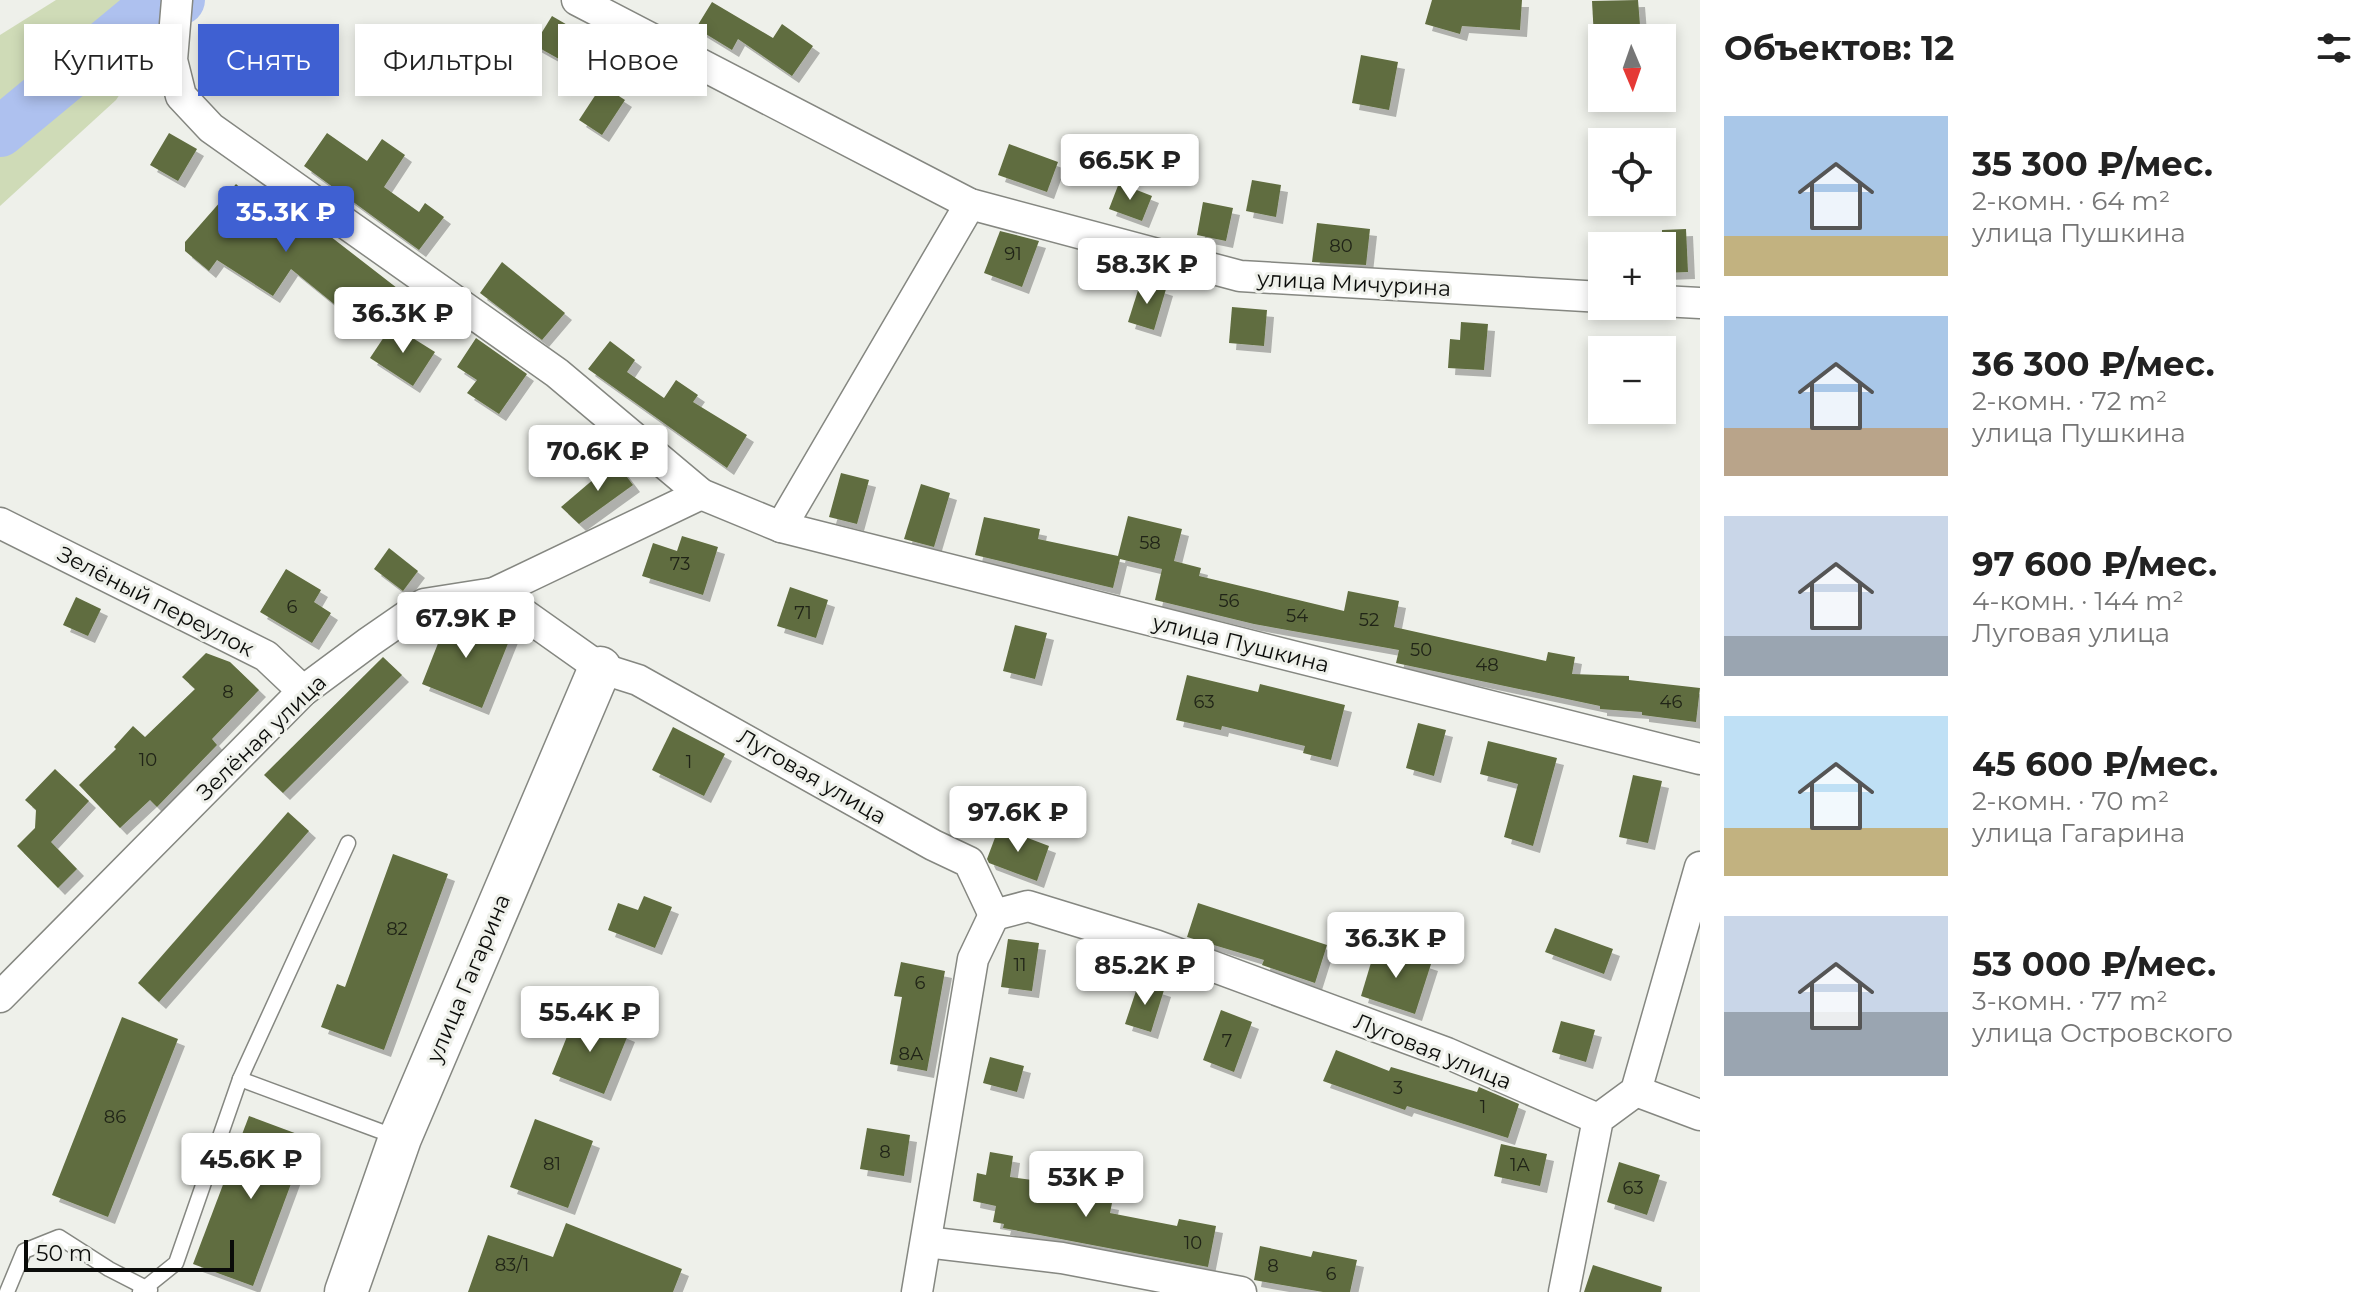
<!DOCTYPE html>
<html lang="ru">
<head>
<meta charset="utf-8">
<style>
  body { margin:0; font-family:Montserrat,sans-serif; background:#f2f2f2; color:#222; height:100vh; display:flex; flex-direction:column; font-size:30px; white-space:nowrap }
  * { box-sizing:border-box; margin:0 }
  p { font-size:26px; color:#767676 }
  .icon { flex:none; width:44px; height:44px; fill:none; stroke:currentColor; stroke-width:2; stroke-linecap:round; stroke-linejoin:round }
  .map { position:relative; flex:1; overflow:hidden }
  .panel { display:flex; flex-direction:column; background:#fff; width:680px }
  .panel>* { flex:none }
  .banner { position:absolute; left:24px; top:24px; width:760px; height:72px; display:flex; gap:16px }
  .needle { width:52px; rotate:178deg }
  .controls { position:absolute; left:1588px; top:24px; display:grid; gap:16px }
  .controls a { display:grid; place-items:center; width:88px; height:88px; border-radius:0px; background:#fff; box-shadow:0 4px 12px #0003; font-size:40px }
  .scale { position:absolute; left:24px; bottom:20px; width:210px; box-sizing:border-box; padding-left:8px; border:4px solid #0b0c0a; border-top:0; font-size:22px; line-height:28px; white-space:nowrap; color:#0b0c0a; -webkit-text-stroke:6px #eef0ea; paint-order:stroke }
  .price { position:absolute; translate:-50% -68px; padding:0 18px; border-radius:8px; background:#fff; color:#222; font-size:26px; line-height:52px; filter:drop-shadow(0 2px 4px #0008) }
  .price::after { content:''; position:absolute; left:50%; top:48px; width:24px; height:18px; margin-left:-12px; background:inherit; clip-path:polygon(0 0,100% 0,50% 100%) }
  .price.selected { background:#3f60d2; color:#fff }
  ul { padding:0; list-style:none }
  li { display:flex; align-items:center; gap:24px; height:200px; padding:0 24px }
  li span { display:grid; place-items:center; flex:none; width:224px; height:160px; border-radius:0px; color:#555 }
  li>.icon { margin-inline-start:auto }
  span .icon { width:96px; height:96px; fill:#fffc; stroke-width:1 }
  li b { font-size:34px }
  h2 { display:flex; justify-content:space-between; align-items:center; height:96px; padding:0 24px; font-size:34px }
  .pill { padding:0 28px; border-radius:0px; background:#fff; box-shadow:0 4px 12px #0003; font-size:28px; line-height:72px }
  .pill.selected { background:#3f60d2; color:#fff }
  main { display:flex; flex:1; min-height:0 }
  .map>svg:first-child { display:block }
  .green { fill:#cfdbb7 }
  .lines { fill:none; stroke-linecap:round; stroke-linejoin:round }
  .river { stroke:#aec1ef; stroke-width:50 }
  .building { fill:#606d3f; filter:url(#shadow) }
  .lane-casing { stroke:#858781; stroke-width:17 }
  .street-casing { stroke:#858781; stroke-width:33 }
  .secondary-casing { stroke:#858781; stroke-width:45 }
  .lane { stroke:#fff; stroke-width:14 }
  .street { stroke:#fff; stroke-width:30 }
  .secondary { stroke:#fff; stroke-width:42 }
  .labels { text-anchor:middle; stroke-width:6; stroke-linejoin:round; paint-order:stroke }
  .number-label { font-size:18px; fill:#202417 }
  .street-label { font-size:22px; fill:#0b0c0a; stroke:#eef0ea }
</style>
</head>
<body>
<main>
<div class="map">
<svg width="1700" height="1292" viewBox="0 0 1700 1292">
  <defs>
    <filter id="shadow"><feDropShadow dx="7" dy="7" stdDeviation="0" flood-color="#0004"/></filter>
  </defs>
  <rect width="100%" height="100%" fill="#eef0ea"/>
  <path class="green" d="M56,0h98l5,35 -43,65 -116,106v-171z"/>
  <g class="lines">
    <path class="river" d="M0,132l140,-116 40,-16"/>
  </g>
  <g class="building">
    <path d="M1432,0h90l-2,30 -58,-4 -2,8 -35,-10z"/>
    <path d="M1638,0l3,38h-47l-2,-37z"/>
    <path d="M712,2l61,36 9,-14 31,22 -21,30 -54,-37 -6,11 -36,-22z"/>
    <path d="M552,16l24,14 -17,29 -25,-14z"/>
    <path d="M1361,55l37,7 -9,48 -37,-7z"/>
    <path d="M602,85l23,15 -23,35 -23,-15z"/>
    <path d="M169,133l28,16 -19,32 -28,-16z"/>
    <path d="M327,133l40,28 15,-22 23,16 -21,32 35,25 6,-9 19,14 -25,33 -115,-84z"/>
    <path d="M1009,144l49,18 -11,30 -49,-17z"/>
    <path d="M1252,180l29,5 -5,32 -30,-6z"/>
    <path d="M1119,183l33,13 -10,25 -33,-12z"/>
    <path d="M236,184l47,42 12,-17 111,86 -18,24 -37,-27 -12,16 -48,-39 -18,27 -56,-36 -8,11 -24,-20v-9z"/>
    <path d="M1203,202l30,6 -7,33 -29,-6z"/>
    <path d="M1317,223l53,6 -4,36 -54,-3z"/>
    <path d="M1686,229l2,43 -26,1v-43z"/>
    <path d="M1000,231l39,10 -17,46 -38,-14z"/>
    <path d="M502,262l63,51 -23,27 -62,-47z"/>
    <path d="M1141,281l25,8 -12,41 -26,-8z"/>
    <path d="M1232,307l35,3 -3,36 -35,-3z"/>
    <path d="M1461,322l27,2 -4,46 -36,-2 2,-29 10,1z"/>
    <path d="M392,325l43,27 -22,34 -43,-28z"/>
    <path d="M476,338l51,36 -28,40 -32,-21 10,-13 -20,-13z"/>
    <path d="M610,341l25,19 -8,12 37,26 12,-18 22,15 -5,7 54,33 -20,33 -139,-99z"/>
    <path d="M615,461l18,24 -54,39 -18,-17z"/>
    <path d="M841,473l28,7 -12,44 -28,-7z"/>
    <path d="M921,484l29,9 -16,54 -30,-8z"/>
    <path d="M1128,516l54,13 -8,32 27,7 -2,8 145,35 4,-20 51,10 -5,26 152,34 2,-9 27,5 -3,17 57,2v4l71,8 -4,34 -54,-7v-3l-42,-3v-3l-204,-43 3,-13 -145,-26 -99,-24 7,-31 -42,-10 -7,29 -138,-33 9,-38 56,12 -2,10 80,17z"/>
    <path d="M682,536l36,11 -15,48 -61,-19 11,-33 24,8z"/>
    <path d="M389,548l29,23 -15,20 -29,-22z"/>
    <path d="M286,569l35,21 -7,12 17,11 -19,30 -52,-31z"/>
    <path d="M790,587l38,13 -12,38 -39,-12z"/>
    <path d="M76,597l25,12 -13,27 -25,-11z"/>
    <path d="M461,616l50,20 -29,72 -60,-24 26,-66z"/>
    <path d="M1015,625l32,8 -12,46 -32,-8z"/>
    <path d="M206,653l24,9 29,28 -47,49 5,6 -60,62 -7,-7 -30,28 -41,-43 37,-36 -2,-2 19,-21 12,11 50,-48 -13,-12z"/>
    <path d="M383,657l19,18 -119,118 -19,-18z"/>
    <path d="M1187,675l71,17 2,-8 85,21 -14,55 -28,-7 2,-7 -83,-20 -1,4 -45,-10z"/>
    <path d="M1418,723l28,7 -12,46 -28,-8z"/>
    <path d="M673,727l52,27 -21,42 -52,-26z"/>
    <path d="M1488,741l69,17 -24,88 -29,-9 14,-53 -38,-10z"/>
    <path d="M55,769l34,32 -38,41 26,27 -19,19 -41,-42 18,-18 1,-18 -11,-10z"/>
    <path d="M1633,775l29,6 -14,62 -29,-6z"/>
    <path d="M288,812l21,19 -150,171 -21,-19z"/>
    <path d="M999,827l50,19 -12,35 -48,-18 -2,-4z"/>
    <path d="M393,854l55,20 -64,176 -63,-23 16,-43 8,3z"/>
    <path d="M644,896l28,11 -17,41 -47,-18 10,-27 20,7z"/>
    <path d="M1198,903l129,42 -12,38 -53,-18 2,-5 -77,-23z"/>
    <path d="M1555,928l58,21 -9,25 -59,-22z"/>
    <path d="M1008,939l31,4 -7,48 -31,-4z"/>
    <path d="M1376,946l55,18 -16,50 -54,-18z"/>
    <path d="M901,962l44,9 -18,100 -37,-7 12,-67 -8,-1z"/>
    <path d="M1139,982l25,8 -13,42 -26,-8z"/>
    <path d="M1221,1010l31,12 -18,50 -31,-12z"/>
    <path d="M576,1014l52,21 -24,59 -52,-20z"/>
    <path d="M122,1017l56,22 -70,178 -56,-22z"/>
    <path d="M1561,1021l34,9 -9,32 -34,-10z"/>
    <path d="M1336,1050l53,21 2,-4 86,25 2,-5 40,17 -11,34 -101,-32 -2,4 -82,-29z"/>
    <path d="M990,1057l34,9 -7,26 -34,-9z"/>
    <path d="M249,1116l59,22 -55,148 -60,-22z"/>
    <path d="M535,1119l58,22 -25,67 -58,-21z"/>
    <path d="M867,1128l43,7 -6,41 -44,-7z"/>
    <path d="M1501,1144l46,10 -7,32 -46,-10z"/>
    <path d="M990,1152l23,4 -3,21 22,3 -1,7 81,16 -2,10 67,13 2,-7 37,7 -8,41 -205,-39 1,-4 -11,-2 3,-16 -23,-5 4,-28 9,2z"/>
    <path d="M1619,1162l41,13 -13,40 -40,-13z"/>
    <path d="M566,1223l116,46 -9,23h-205l20,-57 65,22z"/>
    <path d="M1260,1246l51,11 2,-6 44,9 -7,32h-27l-69,-12z"/>
    <path d="M1593,1265l69,22 -1,5h-77z"/>
  </g>
  <g class="lines">
    <defs>
      <g id="lane">
        <path d="M240,1079l156,58"/>
        <path d="M7,1292l17,-41 35,-14 50,32 41,21"/>
        <path d="M140,1292l36,-29 64,-184 108,-236"/>
      </g>
      <g id="street">
        <path d="M177,0l-5,60 9,36 30,32 346,245 144,121 80,33"/>
        <path d="M577,0l393,204 270,72 362,21"/>
        <path d="M970,204l-189,323 919,232"/>
        <path d="M1662,301l38,2"/>
        <path d="M0,523l266,133 37,35"/>
        <path d="M494,593l106,75 38,12 295,165 36,17 25,53 34,-9 127,39 292,108 151,66"/>
        <path d="M0,997l303,-306 66,-49 55,-38 70,-11 207,-99"/>
        <path d="M1636,1091l64,24"/>
        <path d="M926,1242l136,16 179,34"/>
        <path d="M917,1292l56,-333 21,-44"/>
        <path d="M1564,1292l34,-173 38,-28 64,-224"/>
      </g>
      <path id="secondary" d="M346,1292l54,-154 200,-470"/>
    </defs>
    <use href="#lane" class="lane-casing"/>
    <use href="#street" class="street-casing"/>
    <use href="#secondary" class="secondary-casing"/>
    <use href="#lane" class="lane"/>
    <use href="#street" class="street"/>
    <use href="#secondary" class="secondary"/>
  </g>
  <g class="labels">
    <g class="number-label">
      <text x="1341" y="252">80</text>
      <text x="1013" y="260">91</text>
      <text x="1150" y="549">58</text>
      <text x="680" y="570">73</text>
      <text x="1229" y="607">56</text>
      <text x="292" y="613">6</text>
      <text x="803" y="619">71</text>
      <text x="1297" y="622">54</text>
      <text x="1369" y="626">52</text>
      <text x="1421" y="656">50</text>
      <text x="1487" y="671">48</text>
      <text x="228" y="698">8</text>
      <text x="1204" y="708">63</text>
      <text x="1671" y="708">46</text>
      <text x="148" y="766">10</text>
      <text x="689" y="768">1</text>
      <text x="397" y="935">82</text>
      <text x="1020" y="971">11</text>
      <text x="920" y="989">6</text>
      <text x="1227" y="1047">7</text>
      <text x="911" y="1060">8А</text>
      <text x="1398" y="1094">3</text>
      <text x="1483" y="1113">1</text>
      <text x="115" y="1123">86</text>
      <text x="885" y="1158">8</text>
      <text x="552" y="1170">81</text>
      <text x="1520" y="1171">1А</text>
      <text x="1633" y="1194">63</text>
      <text x="1193" y="1249">10</text>
      <text x="512" y="1271">83/1</text>
      <text x="1273" y="1272">8</text>
      <text x="1331" y="1280">6</text>
    </g>
    <g class="street-label">
      <text transform="translate(1354 283) rotate(3)" y="8">улица Мичурина</text>
      <text transform="translate(156 601) rotate(27)" y="8">Зелёный переулок</text>
      <text transform="translate(1241 643) rotate(14)" y="8">улица Пушкина</text>
      <text transform="translate(261 737) rotate(-44)" y="8">Зелёная улица</text>
      <text transform="translate(812 776) rotate(30)" y="8">Луговая улица</text>
      <text transform="translate(468 978) rotate(-67)" y="8">улица Гагарина</text>
      <text transform="translate(1433 1051) rotate(22)" y="8">Луговая улица</text>
    </g>
  </g>
</svg>
<div class="controls">
<a><svg class="needle" viewBox="-14 -14 28 28"><path d="M0-13l5 13h-10z" fill="#e53935"/><path d="M0 13l5-13h-10z" fill="#767676"/></svg></a>
<a><svg class="icon" aria-label="locate" viewBox="0 0 24 24"><circle cx="12" cy="12" r="6"/><path d="M12 2v4M12 18v4M2 12h4M18 12h4"/></svg></a>
<a>+</a>
<a>−</a>
</div>
<div class="scale">50 m</div>
<b class="price" style="left:1130px;top:202px">66.5K ₽</b>
<b class="price selected" style="left:286px;top:254px">35.3K ₽</b>
<b class="price" style="left:1147px;top:306px">58.3K ₽</b>
<b class="price" style="left:403px;top:355px">36.3K ₽</b>
<b class="price" style="left:598px;top:493px">70.6K ₽</b>
<b class="price" style="left:466px;top:660px">67.9K ₽</b>
<b class="price" style="left:1018px;top:854px">97.6K ₽</b>
<b class="price" style="left:1396px;top:980px">36.3K ₽</b>
<b class="price" style="left:1145px;top:1007px">85.2K ₽</b>
<b class="price" style="left:590px;top:1054px">55.4K ₽</b>
<b class="price" style="left:251px;top:1201px">45.6K ₽</b>
<b class="price" style="left:1086px;top:1219px">53K ₽</b>
<div class="banner">
<a class="pill">Купить</a>
<a class="pill selected">Снять</a>
<a class="pill">Фильтры</a>
<a class="pill">Новое</a>
</div>
</div>
<section class="panel">
<h2>Объектов: 12<svg class="icon" aria-label="filters" viewBox="0 0 24 24"><path d="M4 7h16M4 17h16"/><circle cx="9" cy="7" r="2"/><circle cx="15" cy="17" r="2"/></svg></h2>
<ul>
<li><span style="background:linear-gradient(#a9c7e8 75%,#c2b280 0)"><svg class="icon" aria-label="home" viewBox="0 0 24 24"><path d="M3 11l9-7 9 7M6 9v11h12V9"/></svg></span><div><b>35 300 ₽/мес.</b><p>2-комн. · 64 m²</p><p>улица Пушкина</p></div></li>
<li><span style="background:linear-gradient(#a9c7e8 70%,#b9a48a 0)"><svg class="icon" aria-label="home" viewBox="0 0 24 24"><path d="M3 11l9-7 9 7M6 9v11h12V9"/></svg></span><div><b>36 300 ₽/мес.</b><p>2-комн. · 72 m²</p><p>улица Пушкина</p></div></li>
<li><span style="background:linear-gradient(#c9d6e8 75%,#9aa5b1 0)"><svg class="icon" aria-label="home" viewBox="0 0 24 24"><path d="M3 11l9-7 9 7M6 9v11h12V9"/></svg></span><div><b>97 600 ₽/мес.</b><p>4-комн. · 144 m²</p><p>Луговая улица</p></div></li>
<li><span style="background:linear-gradient(#bfe0f5 70%,#c2b280 0)"><svg class="icon" aria-label="home" viewBox="0 0 24 24"><path d="M3 11l9-7 9 7M6 9v11h12V9"/></svg></span><div><b>45 600 ₽/мес.</b><p>2-комн. · 70 m²</p><p>улица Гагарина</p></div></li>
<li><span style="background:linear-gradient(#c9d6e8 60%,#9aa5b1 0)"><svg class="icon" aria-label="home" viewBox="0 0 24 24"><path d="M3 11l9-7 9 7M6 9v11h12V9"/></svg></span><div><b>53 000 ₽/мес.</b><p>3-комн. · 77 m²</p><p>улица Островского</p></div></li>
</ul>
</section>
</main>
</body>
</html>
